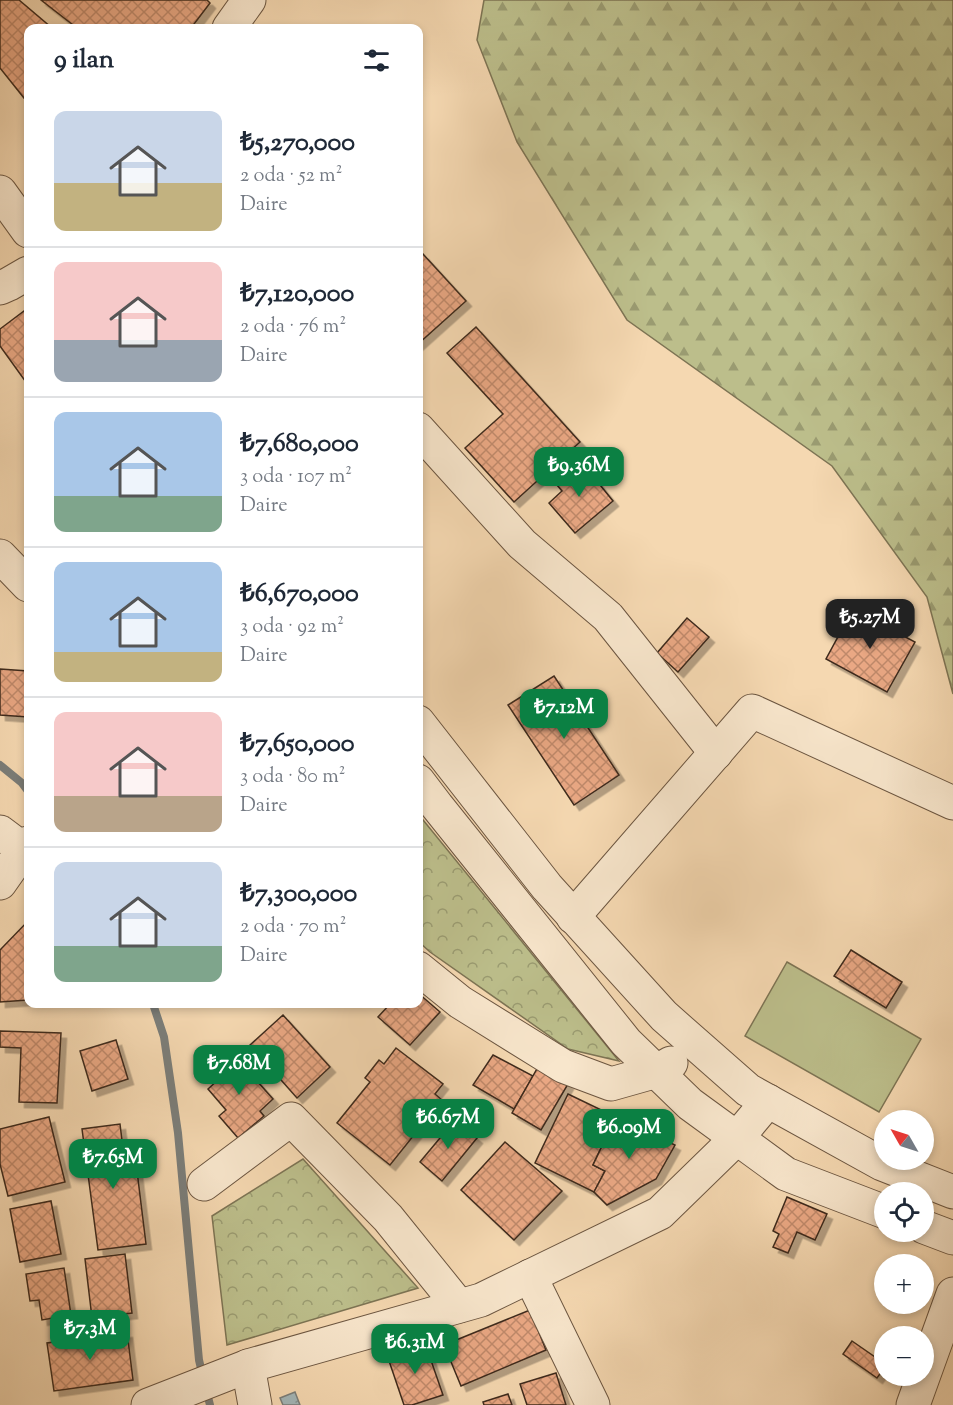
<!DOCTYPE html>
<html lang="tr">
<head>
<meta charset="utf-8">
<style>
  body { margin:0; font-family:"Sorts Mill Goudy",serif; background:#f6f6f7; color:#1f2937; height:100vh; display:flex; flex-direction:column; font-size:22px; white-space:nowrap }
  * { box-sizing:border-box; margin:0 }
  p { font-size:20px; color:#747a83 }
  .icon { flex:none; width:33px; height:33px; fill:none; stroke:currentColor; stroke-width:2; stroke-linecap:round; stroke-linejoin:round }
  .map { position:relative; flex:1; overflow:hidden }
  .panel { position:absolute; left:24px; top:24px; width:399px; height:984px; display:flex; flex-direction:column; background:#fff; border-radius:12px; box-shadow:0 3px 9px #0003 }
  .panel>* { flex:none }
  .needle { width:39px; rotate:309deg }
  .fabs { position:absolute; left:874px; top:1110px; display:grid; gap:12px }
  .fabs a { display:grid; place-items:center; width:60px; height:60px; border-radius:50%; background:#fff; box-shadow:0 3px 9px #0003; font-size:30px }
  .price { position:absolute; translate:-50% -51px; padding:0 14px; border-radius:12px; background:#0b8043; color:#fff; font-size:20px; line-height:39px; filter:drop-shadow(0 2px 3px #0008) }
  .price::after { content:''; position:absolute; left:50%; top:36px; width:18px; height:14px; margin-left:-9px; background:inherit; clip-path:polygon(0 0,100% 0,50% 100%) }
  .price.active { background:#222; color:#fff }
  ul { padding:0; list-style:none }
  li { display:flex; align-items:center; gap:18px; height:150px; padding:0 30px }
  li+li { border-top:2px solid #e0e1e3 }
  li span { display:grid; place-items:center; flex:none; width:168px; height:120px; border-radius:12px; color:#555 }
  li>.icon { margin-inline-start:auto }
  span .icon { width:72px; height:72px; fill:#fffc; stroke-width:1 }
  li b { font-size:26px }
  h2 { display:flex; justify-content:space-between; align-items:center; height:72px; padding:0 30px; font-size:26px }
  .map>svg:first-child { display:block }
  .forest { fill:url(#forest-firs); stroke:#7d7454; stroke-width:1.5 }
  .park { fill:url(#park-crowns); stroke:#7d7454; stroke-width:1.5 }
  .pitch { fill:#bcbe8b; stroke:#7d7454; stroke-width:1.5 }
  .water { fill:url(#water-ripples); stroke:#7b7e7a; stroke-width:1.5 }
  .lines { fill:none; stroke-linecap:round; stroke-linejoin:round }
  .stream { stroke:#7b7e7a; stroke-width:8 }
  .building { fill:url(#building-cross-hatch); stroke:#3e2a1c; stroke-width:1.5; filter:url(#shadow) }
  .minor-casing { stroke:#6c5641; stroke-width:35 }
  .minor { stroke:#f8e6cc; stroke-width:33 }
</style>
</head>
<body>
<div class="map">
<svg width="953" height="1405" viewBox="0 0 953 1405">
  <defs>
    <pattern id="forest-firs" width="22" height="20" patternUnits="userSpaceOnUse" patternTransform="scale(1.5)"><rect width="22" height="20" fill="#bcbe8b"/><path d="M5 1l3.5 6h-7zM16 11l3.5 6h-7z" fill="#9a9b71"/></pattern>
    <pattern id="park-crowns" width="20" height="18" patternUnits="userSpaceOnUse" patternTransform="scale(1.5)"><rect width="20" height="18" fill="#bcbe8b"/><path d="M2 6a3 3 0 1 1 6 0M12 15a3 3 0 1 1 6 0" fill="none" stroke="#9a9b71"/></pattern>
    <pattern id="water-ripples" width="26" height="14" patternUnits="userSpaceOnUse" patternTransform="scale(1.5)"><rect width="26" height="14" fill="#a3b6b8"/><path d="M2 4q2-2 4 0t4 0M15 11q2-2 4 0t4 0" fill="none" stroke="#869495"/></pattern>
    <pattern id="building-cross-hatch" width="8" height="8" patternUnits="userSpaceOnUse" patternTransform="scale(1.5)"><rect width="8" height="8" fill="#eaa884"/><path d="M0 0l8 8M0 8l8-8" fill="none" stroke="#bf896b"/></pattern>
    <filter id="shadow"><feDropShadow dx="5.5" dy="5.5" stdDeviation="0" flood-color="#0004"/></filter>
  </defs>
  <rect width="100%" height="100%" fill="#f5d8b1"/>
  <filter id="stains"><feTurbulence type="fractalNoise" baseFrequency=".00333" numOctaves="4"/><feColorMatrix values="0 0 0 0 .2 0 0 0 0 .09 0 0 0 0 .02 0 0 0 .5 -.17"/></filter>
  <radialGradient id="worn" r=".72"><stop offset=".6" stop-color="#630" stop-opacity="0"/><stop offset="1" stop-color="#630" stop-opacity=".3"/></radialGradient>
  <path class="forest" d="M484,0h469v694l-26,-97 -95,-131 -205,-146 -110,-178 -40,-102z"/>
  <g class="park">
    <path d="M419,815l200,246 -51,-12 -138,-97 -11,-10z"/>
    <path d="M303,1159l115,129 -191,57 -15,-129z"/>
  </g>
  <path class="pitch" d="M787,962l134,77 -42,73 -134,-76z"/>
  <path class="water" d="M295,1392l5,13h-17l-3,-7z"/>
  <g class="lines">
    <g class="stream">
      <path d="M0,765l22,18 6,8"/>
      <path d="M153,1004l11,33 14,96 21,227 4,17"/>
      <path d="M206,1389l4,16"/>
    </g>
  </g>
  <g class="building">
    <path d="M0,0h19l33,28h-24v75l-28,-35z"/>
    <path d="M41,0h166l3,3 -19,25h-114z"/>
    <path d="M423,254l43,47 -48,43v-85z"/>
    <path d="M28,308v77l-28,-39v-17z"/>
    <path d="M476,327l104,115 -66,60 -49,-54 38,-34 -56,-61z"/>
    <path d="M568,466l11,12 9,-8 25,31 -38,32 -26,-30 13,-12 -10,-12z"/>
    <path d="M853,609l62,33 -28,50 -61,-33z"/>
    <path d="M687,618l22,19 -31,35 -21,-19z"/>
    <path d="M0,669l28,2v46l-28,-2z"/>
    <path d="M554,676l65,99 -45,30 -66,-100z"/>
    <path d="M28,921v79l-28,2v-52z"/>
    <path d="M851,950l51,32 -16,26 -52,-32z"/>
    <path d="M418,993l22,19 -30,33 -32,-28 12,-13h28z"/>
    <path d="M283,1015l47,52 -33,31 -47,-53z"/>
    <path d="M0,1031l61,2 -4,70 -38,-1 2,-54 -21,-1z"/>
    <path d="M116,1040l12,39 -36,12 -12,-40z"/>
    <path d="M396,1048l47,36 -8,10 7,6 -52,65 -53,-42 33,-41 -5,-4 14,-18 5,4z"/>
    <path d="M233,1054l40,45 -13,12 4,5 -26,22 -19,-22 7,-6 -18,-21 11,-10 -7,-7z"/>
    <path d="M493,1055l40,21 -19,33 -41,-24z"/>
    <path d="M538,1067l30,17 -27,46 -29,-17z"/>
    <path d="M568,1094l48,23 -23,48 12,6 -11,21 -59,-29z"/>
    <path d="M49,1117l16,65 -57,14 -8,-32v-35z"/>
    <path d="M616,1117l59,28 -19,34 -49,26 -13,-13 11,-21 -12,-6z"/>
    <path d="M455,1120l22,18 -35,43 -22,-19z"/>
    <path d="M120,1124l5,41 11,-2 10,81 -48,6 -16,-121z"/>
    <path d="M505,1142l57,49 -48,49 -53,-50z"/>
    <path d="M787,1197l40,17 -12,26 -18,-8 -9,21 -15,-6 6,-13 -6,-3z"/>
    <path d="M51,1201l10,53 -41,8 -10,-53z"/>
    <path d="M125,1254l7,59 -40,5 -7,-59z"/>
    <path d="M64,1268l7,47 -29,5 -3,-20 -9,1 -4,-27z"/>
    <path d="M530,1310l16,40 -85,36 -17,-41z"/>
    <path d="M127,1332l6,48 -79,11 -7,-48z"/>
    <path d="M852,1341l33,23v3l-8,11 -34,-24z"/>
    <path d="M425,1343l18,52 -31,10h-8l-17,-50z"/>
    <path d="M556,1373l10,32h-39l-7,-21z"/>
    <path d="M508,1394l4,11h-28l-1,-3z"/>
  </g>
  <g class="lines">
    <defs>
      <g id="minor">
        <path d="M229,28l20,-28"/>
        <path d="M0,192l28,39"/>
        <path d="M0,288l9,-4 19,-11"/>
        <path d="M418,429l104,115 86,73 108,136"/>
        <path d="M0,556l28,29"/>
        <path d="M418,722l129,165 117,129 84,74 134,74 71,28"/>
        <path d="M418,781l19,25 189,236 64,62 96,70 99,38"/>
        <path d="M0,832l24,18"/>
        <path d="M0,883l28,-40"/>
        <path d="M573,917l179,-206 201,92"/>
        <path d="M418,968l42,34 103,64 48,18 46,-13 14,-8"/>
        <path d="M204,1184l87,-65 97,99 71,88"/>
        <path d="M924,1227l29,11"/>
        <path d="M530,1276l63,129"/>
        <path d="M148,1405l100,-39"/>
        <path d="M255,1405l-7,-39 233,-66 179,-87 77,-75 31,-37"/>
        <path d="M913,1405l40,-111"/>
      </g>
    </defs>
    <use href="#minor" class="minor-casing"/>
    <use href="#minor" class="minor"/>
  </g>
  <rect width="100%" height="100%" filter="url(#stains)"/>
  <rect width="100%" height="100%" fill="url(#worn)"/>
</svg>
<div class="fabs">
<a><svg class="needle" viewBox="-14 -14 28 28"><path d="M0-13l5 13h-10z" fill="#e53935"/><path d="M0 13l5-13h-10z" fill="#747a83"/></svg></a>
<a><svg class="icon" aria-label="locate" viewBox="0 0 24 24"><circle cx="12" cy="12" r="6"/><path d="M12 2v4M12 18v4M2 12h4M18 12h4"/></svg></a>
<a>+</a>
<a>−</a>
</div>
<b class="price" style="left:579px;top:498px">₺9.36M</b>
<b class="price active" style="left:870px;top:650px">₺5.27M</b>
<b class="price" style="left:564px;top:740px">₺7.12M</b>
<b class="price" style="left:239px;top:1096px">₺7.68M</b>
<b class="price" style="left:448px;top:1150px">₺6.67M</b>
<b class="price" style="left:629px;top:1160px">₺6.09M</b>
<b class="price" style="left:113px;top:1190px">₺7.65M</b>
<b class="price" style="left:90px;top:1361px">₺7.3M</b>
<b class="price" style="left:415px;top:1375px">₺6.31M</b>
<section class="panel">
<h2>9 ilan<svg class="icon" aria-label="filters" viewBox="0 0 24 24"><path d="M4 7h16M4 17h16"/><circle cx="9" cy="7" r="2"/><circle cx="15" cy="17" r="2"/></svg></h2>
<ul>
<li><span style="background:linear-gradient(#c9d6e8 60%,#c2b280 0)"><svg class="icon" aria-label="home" viewBox="0 0 24 24"><path d="M3 11l9-7 9 7M6 9v11h12V9"/></svg></span><div><b>₺5,270,000</b><p>2 oda · 52 m²</p><p>Daire</p></div></li>
<li><span style="background:linear-gradient(#f6c9c9 65%,#9aa5b1 0)"><svg class="icon" aria-label="home" viewBox="0 0 24 24"><path d="M3 11l9-7 9 7M6 9v11h12V9"/></svg></span><div><b>₺7,120,000</b><p>2 oda · 76 m²</p><p>Daire</p></div></li>
<li><span style="background:linear-gradient(#a9c7e8 70%,#7fa58c 0)"><svg class="icon" aria-label="home" viewBox="0 0 24 24"><path d="M3 11l9-7 9 7M6 9v11h12V9"/></svg></span><div><b>₺7,680,000</b><p>3 oda · 107 m²</p><p>Daire</p></div></li>
<li><span style="background:linear-gradient(#a9c7e8 75%,#c2b280 0)"><svg class="icon" aria-label="home" viewBox="0 0 24 24"><path d="M3 11l9-7 9 7M6 9v11h12V9"/></svg></span><div><b>₺6,670,000</b><p>3 oda · 92 m²</p><p>Daire</p></div></li>
<li><span style="background:linear-gradient(#f6c9c9 70%,#b9a48a 0)"><svg class="icon" aria-label="home" viewBox="0 0 24 24"><path d="M3 11l9-7 9 7M6 9v11h12V9"/></svg></span><div><b>₺7,650,000</b><p>3 oda · 80 m²</p><p>Daire</p></div></li>
<li><span style="background:linear-gradient(#c9d6e8 70%,#7fa58c 0)"><svg class="icon" aria-label="home" viewBox="0 0 24 24"><path d="M3 11l9-7 9 7M6 9v11h12V9"/></svg></span><div><b>₺7,300,000</b><p>2 oda · 70 m²</p><p>Daire</p></div></li>
</ul>
</section>
</div>
</body>
</html>
